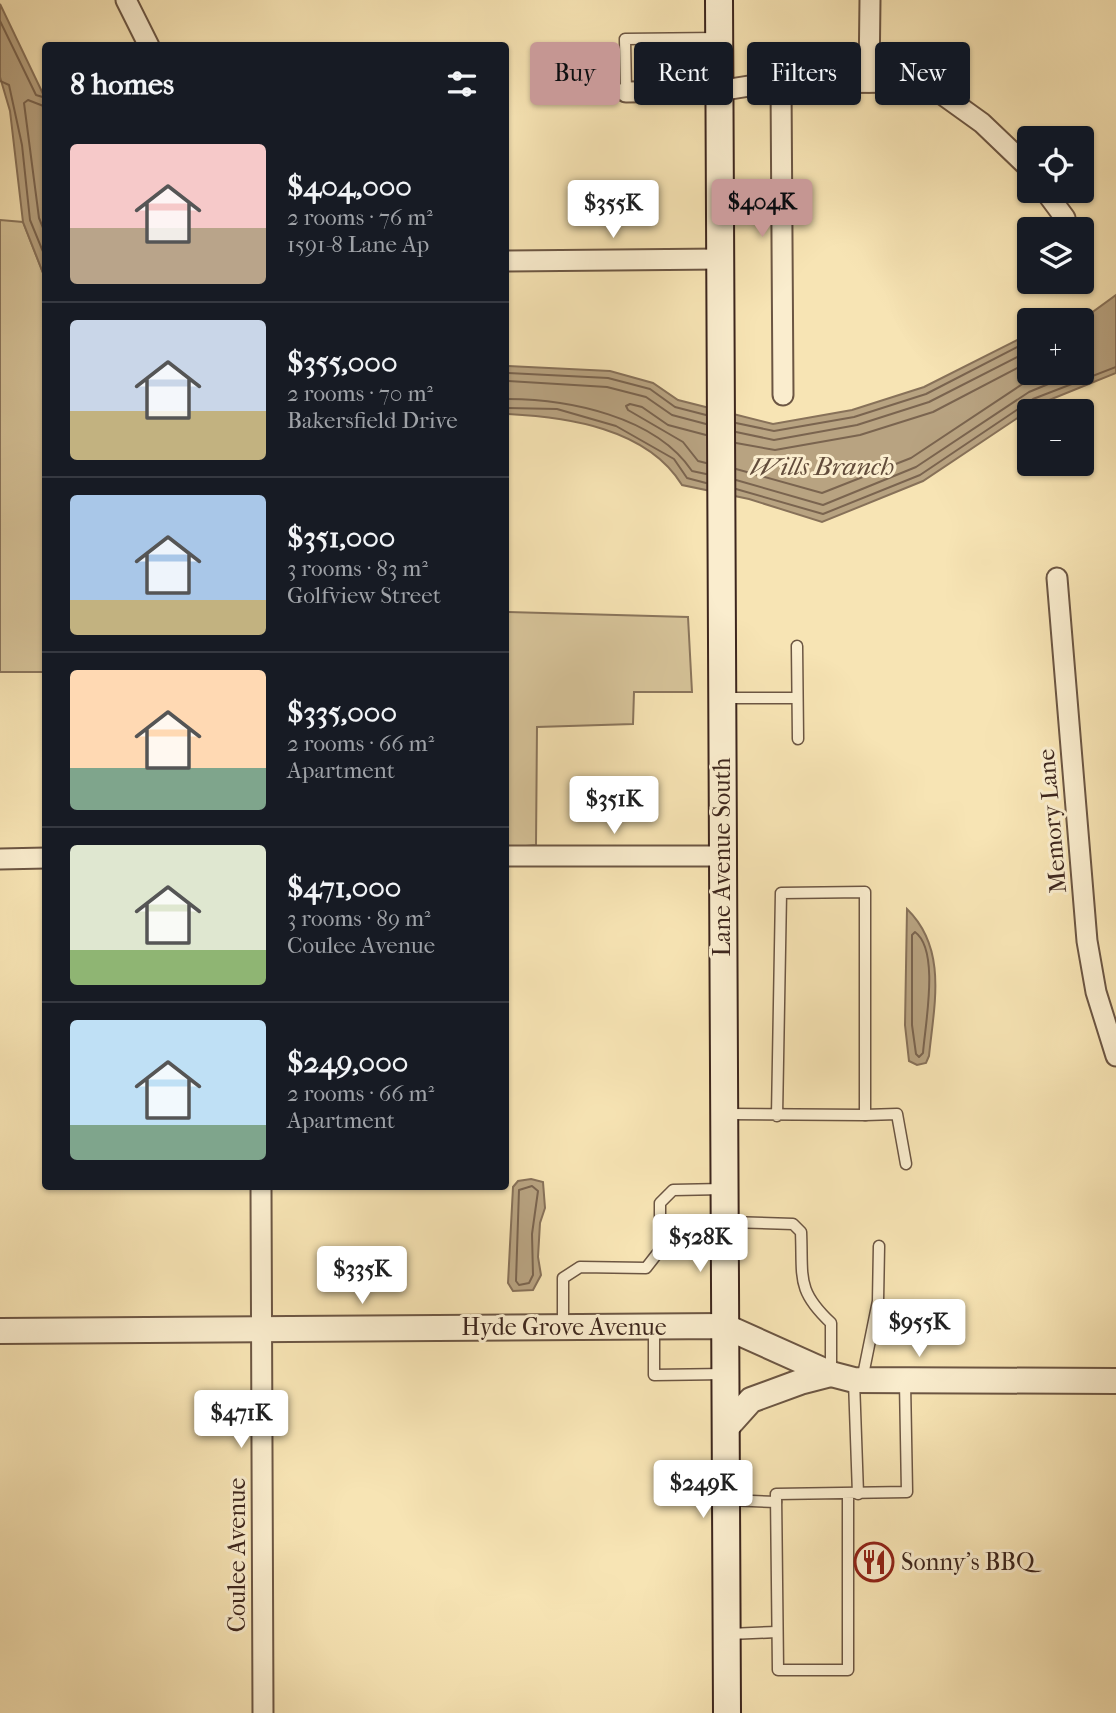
<!DOCTYPE html>
<html lang="en">
<head>
<meta charset="utf-8">
<style>
  body { margin:0; font-family:"IM FELL French Canon",serif; background:#242831; color:#f1f3f6; height:100vh; display:flex; flex-direction:column; font-size:26px; white-space:nowrap }
  * { box-sizing:border-box; margin:0 }
  p { font-size:23px; color:#9ea1a6 }
  .icon { flex:none; width:38px; height:38px; fill:none; stroke:currentColor; stroke-width:2; stroke-linecap:round; stroke-linejoin:round }
  .map { position:relative; flex:1; overflow:hidden }
  .panel { position:absolute; left:42px; top:42px; width:467px; height:1148px; display:flex; flex-direction:column; background:#171b24; border-radius:7px; box-shadow:0 2px 5px #0004 }
  .panel>* { flex:none }
  .top-card { position:absolute; left:530px; top:42px; width:480px; height:63px; display:flex; gap:14px }
  .controls { position:absolute; left:1017px; top:126px; display:grid; gap:14px }
  .controls a { display:grid; place-items:center; width:77px; height:77px; border-radius:7px; background:#171b24; box-shadow:0 2px 5px #0004; font-size:35px }
  .price { position:absolute; translate:-50% -60px; padding:0 16px; border-radius:7px; background:#fff; color:#222; font-size:23px; line-height:46px; filter:drop-shadow(0 2px 4px #0008) }
  .price::after { content:''; position:absolute; left:50%; top:42px; width:21px; height:16px; margin-left:-10px; background:inherit; clip-path:polygon(0 0,100% 0,50% 100%) }
  .price.active { background:#c59692; color:#111 }
  ul { padding:0; list-style:none }
  li { display:flex; align-items:center; gap:21px; height:175px; padding:0 28px }
  li+li { border-top:2px solid #363941 }
  li span { display:grid; place-items:center; flex:none; width:196px; height:140px; border-radius:7px; color:#555 }
  li>.icon { margin-inline-start:auto }
  span .icon { width:84px; height:84px; fill:#fffc; stroke-width:1 }
  li b { font-size:30px }
  h2 { display:flex; justify-content:space-between; align-items:center; height:84px; padding:0 28px; font-size:30px }
  .pill { padding:0 24px; border-radius:7px; background:#171b24; box-shadow:0 2px 5px #0004; font-size:24px; line-height:63px }
  .pill.active { background:#c59692; color:#111 }
  .map>svg:first-child { display:block }
  .green { fill:#d7c49a; stroke:#8a755c; stroke-width:2 }
  .water { fill:#b8a381; stroke:#877159; stroke-width:2 }
  .lines { fill:none; stroke-linecap:round; stroke-linejoin:round }
  .shore { stroke:#7a644f; stroke-width:2 }
  .service-casing { stroke:#6c5643; stroke-width:13 }
  .minor-casing { stroke:#6c5643; stroke-width:23 }
  .tertiary-casing { stroke:#6c5643; stroke-width:28 }
  .secondary-casing { stroke:#3d261d; stroke-width:30 }
  .service { stroke:#faedce; stroke-width:10 }
  .minor { stroke:#faedce; stroke-width:19 }
  .tertiary { stroke:#faedce; stroke-width:24 }
  .secondary { stroke:#faedce; stroke-width:26 }
  .labels { text-anchor:middle; stroke-width:6; stroke-linejoin:round; paint-order:stroke }
  .street-label { font-size:24px; fill:#3d261d; stroke:#faedce }
  .poi-label { font-size:24px; fill:#3d261d; stroke:#faedce; text-anchor:start }
  .water-label { font-size:26px; font-style:italic; fill:#624c3b; stroke:#faedce }
</style>
</head>
<body>
<div class="map">
<svg width="1116" height="1713" viewBox="0 0 1116 1713">
  <rect width="100%" height="100%" fill="#f7e4b4"/>
  <filter id="stains"><feTurbulence type="fractalNoise" baseFrequency=".00286" numOctaves="4"/><feColorMatrix values="0 0 0 0 .2 0 0 0 0 .09 0 0 0 0 .02 0 0 0 .5 -.17"/></filter>
  <radialGradient id="worn" r=".72"><stop offset=".6" stop-color="#630" stop-opacity="0"/><stop offset="1" stop-color="#630" stop-opacity=".3"/></radialGradient>
  <g class="green">
    <path d="M0,220l23,2 22,56v394h-45z"/>
    <path d="M506,612l182,5 4,75h-58l-1,32 -96,3 -1,118 -30,3z"/>
  </g>
  <g class="water">
    <path d="M0,4l45,94v180l-22,-56 -13,-111 -10,-34z"/>
    <path d="M1116,295v78l-79,32 -114,76 -101,41 -73,-23 -67,-14c-35,-57 -115,-68 -176,-71v-48l104,5 43,12 25,17 95,24 79,-14 72,-23 105,-53v39h53v-53h-9l14,-4z"/>
    <path d="M907,909c41,40 27,96 22,147l-3,7 -9,2 -8,-4 -4,-36z"/>
    <path d="M531,1179l12,3 2,26 -5,15 -2,34 3,18 -8,15 -20,1 -5,-8 5,-96 5,-6z"/>
  </g>
  <g class="lines">
    <g class="shore">
      <path d="M0,21l36,74 10,3"/>
      <path d="M0,81l9,4 13,60 8,75 16,39"/>
      <path d="M46,107l-18,-7 -4,3 15,115 7,17"/>
      <path d="M506,373l102,5 42,11 25,18 31,8"/>
      <path d="M506,381l101,6 39,10 26,18 34,9"/>
      <path d="M506,399c62,0 149,17 186,72l14,3"/>
      <path d="M506,408l51,1 59,17 58,33 13,19 19,5"/>
      <path d="M736,423l38,8 80,-14 72,-23 103,-53"/>
      <path d="M736,432l38,8 83,-15 72,-23 100,-51"/>
      <path d="M706,435l-38,-10 -26,-18 -12,-3 -4,2 2,4 55,32 15,19 8,2"/>
      <path d="M736,443l39,7 85,-15 73,-23 96,-50"/>
      <path d="M736,469l86,24 89,-35 113,-75 23,-10"/>
      <path d="M736,480l87,25 93,-38 113,-75 46,-19"/>
      <path d="M736,489l87,25 97,-39 113,-76 83,-32"/>
      <path d="M915,932c25,18 10,93 8,121l-4,4 -3,-3 -4,-29v-90z"/>
      <path d="M532,1186l6,5 -6,43 1,41 -4,8 -10,2 -3,-4 3,-91z"/>
    </g>
    <defs>
      <g id="service">
        <path d="M626,92l-1,-53 93,-1"/>
        <path d="M797,646l1,93"/>
        <path d="M725,698h72"/>
        <path d="M727,1114l138,1v-223l-84,1 -4,223"/>
        <path d="M865,1115l32,-1 9,50"/>
        <path d="M728,1222l65,2 8,8c2,46 -5,58 30,91v48"/>
        <path d="M563,1326v-48l17,-11 66,1 14,-18v-47l13,-13 50,-1"/>
        <path d="M654,1327v48l71,-1"/>
        <path d="M862,1380l16,-79 1,-55"/>
        <path d="M854,1381l4,113"/>
        <path d="M848,1494v176h-70l-2,-176 131,-2 -2,-110"/>
        <path d="M728,1500l48,2"/>
        <path d="M729,1634l48,-2"/>
      </g>
      <g id="minor">
        <path d="M126,0l23,46"/>
        <path d="M781,82l2,313"/>
        <path d="M869,82l1,-82"/>
        <path d="M626,92l92,-1 50,-8 157,-1 57,41 47,45"/>
        <path d="M1045,191l20,27"/>
        <path d="M506,261l214,-2"/>
        <path d="M1057,578l30,363 9,51 20,64"/>
        <path d="M506,856h216"/>
        <path d="M0,859l46,-1"/>
        <path d="M261,1186l2,527"/>
      </g>
      <g id="tertiary">
        <path d="M0,1331l724,-5 107,48 23,6 262,1"/>
        <path d="M725,1429l26,-29 49,-18 31,-8"/>
      </g>
      <path id="secondary" d="M719,0l8,1713"/>
    </defs>
    <use href="#service" class="service-casing"/>
    <use href="#minor" class="minor-casing"/>
    <use href="#tertiary" class="tertiary-casing"/>
    <use href="#secondary" class="secondary-casing"/>
    <use href="#service" class="service"/>
    <use href="#minor" class="minor"/>
    <use href="#tertiary" class="tertiary"/>
    <use href="#secondary" class="secondary"/>
  </g>
  <defs>
    <symbol id="restaurant-ring" viewBox="-11 -11 22 22"><circle r="9.5" fill="#faedce" stroke="#8f2418" stroke-width="1.5"/><path d="M-5-6h1v4h1v-4h1v4h1v-4h1v5L-1.5 .5V6h-2V.5L-5-1ZM5-6V6H3V1.5H1.5Q1.5-4 5-6Z" fill="#8f2418"/></symbol>
  </defs>
  <g fill-rule="evenodd">
    <use href="#restaurant-ring" x="852" y="1540" width="44" height="44"/>
  </g>
  <g class="labels">
    <g class="street-label">
      <text transform="translate(1052 821) rotate(-95)" y="8">Memory Lane</text>
      <text transform="translate(722 857) rotate(-90)" y="8">Lane Avenue South</text>
      <text x="564" y="1335">Hyde Grove Avenue</text>
      <text transform="translate(237 1555) rotate(-90)" y="8">Coulee Avenue</text>
    </g>
    <g class="poi-label">
      <text x="901" y="1570">Sonny's BBQ</text>
    </g>
    <g class="water-label">
      <text x="822" y="475">Wills Branch</text>
    </g>
  </g>
  <rect width="100%" height="100%" filter="url(#stains)"/>
  <rect width="100%" height="100%" fill="url(#worn)"/>
</svg>
<div class="controls">
<a><svg class="icon" aria-label="locate" viewBox="0 0 24 24"><circle cx="12" cy="12" r="6"/><path d="M12 2v4M12 18v4M2 12h4M18 12h4"/></svg></a>
<a><svg class="icon" aria-label="layers" viewBox="0 0 24 24"><path d="M12 4l9 5-9 5-9-5zM3 14l9 5 9-5"/></svg></a>
<a>+</a>
<a>−</a>
</div>
<b class="price active" style="left:762px;top:239px">$404K</b>
<b class="price" style="left:613px;top:240px">$355K</b>
<b class="price" style="left:614px;top:836px">$351K</b>
<b class="price" style="left:700px;top:1274px">$528K</b>
<b class="price" style="left:362px;top:1306px">$335K</b>
<b class="price" style="left:919px;top:1359px">$955K</b>
<b class="price" style="left:241px;top:1450px">$471K</b>
<b class="price" style="left:703px;top:1520px">$249K</b>
<div class="top-card">
<a class="pill active">Buy</a>
<a class="pill">Rent</a>
<a class="pill">Filters</a>
<a class="pill">New</a>
</div>
<section class="panel">
<h2>8 homes<svg class="icon" aria-label="filters" viewBox="0 0 24 24"><path d="M4 7h16M4 17h16"/><circle cx="9" cy="7" r="2"/><circle cx="15" cy="17" r="2"/></svg></h2>
<ul>
<li><span style="background:linear-gradient(#f6c9c9 60%,#b9a48a 0)"><svg class="icon" aria-label="home" viewBox="0 0 24 24"><path d="M3 11l9-7 9 7M6 9v11h12V9"/></svg></span><div><b>$404,000</b><p>2 rooms · 76 m²</p><p>1591-8 Lane Ap</p></div></li>
<li><span style="background:linear-gradient(#c9d6e8 65%,#c2b280 0)"><svg class="icon" aria-label="home" viewBox="0 0 24 24"><path d="M3 11l9-7 9 7M6 9v11h12V9"/></svg></span><div><b>$355,000</b><p>2 rooms · 70 m²</p><p>Bakersfield Drive</p></div></li>
<li><span style="background:linear-gradient(#a9c7e8 75%,#c2b280 0)"><svg class="icon" aria-label="home" viewBox="0 0 24 24"><path d="M3 11l9-7 9 7M6 9v11h12V9"/></svg></span><div><b>$351,000</b><p>3 rooms · 83 m²</p><p>Golfview Street</p></div></li>
<li><span style="background:linear-gradient(#ffd9b3 70%,#7fa58c 0)"><svg class="icon" aria-label="home" viewBox="0 0 24 24"><path d="M3 11l9-7 9 7M6 9v11h12V9"/></svg></span><div><b>$335,000</b><p>2 rooms · 66 m²</p><p>Apartment</p></div></li>
<li><span style="background:linear-gradient(#dfe7d0 75%,#8fb573 0)"><svg class="icon" aria-label="home" viewBox="0 0 24 24"><path d="M3 11l9-7 9 7M6 9v11h12V9"/></svg></span><div><b>$471,000</b><p>3 rooms · 89 m²</p><p>Coulee Avenue</p></div></li>
<li><span style="background:linear-gradient(#bfe0f5 75%,#7fa58c 0)"><svg class="icon" aria-label="home" viewBox="0 0 24 24"><path d="M3 11l9-7 9 7M6 9v11h12V9"/></svg></span><div><b>$249,000</b><p>2 rooms · 66 m²</p><p>Apartment</p></div></li>
</ul>
</section>
</div>
</body>
</html>
